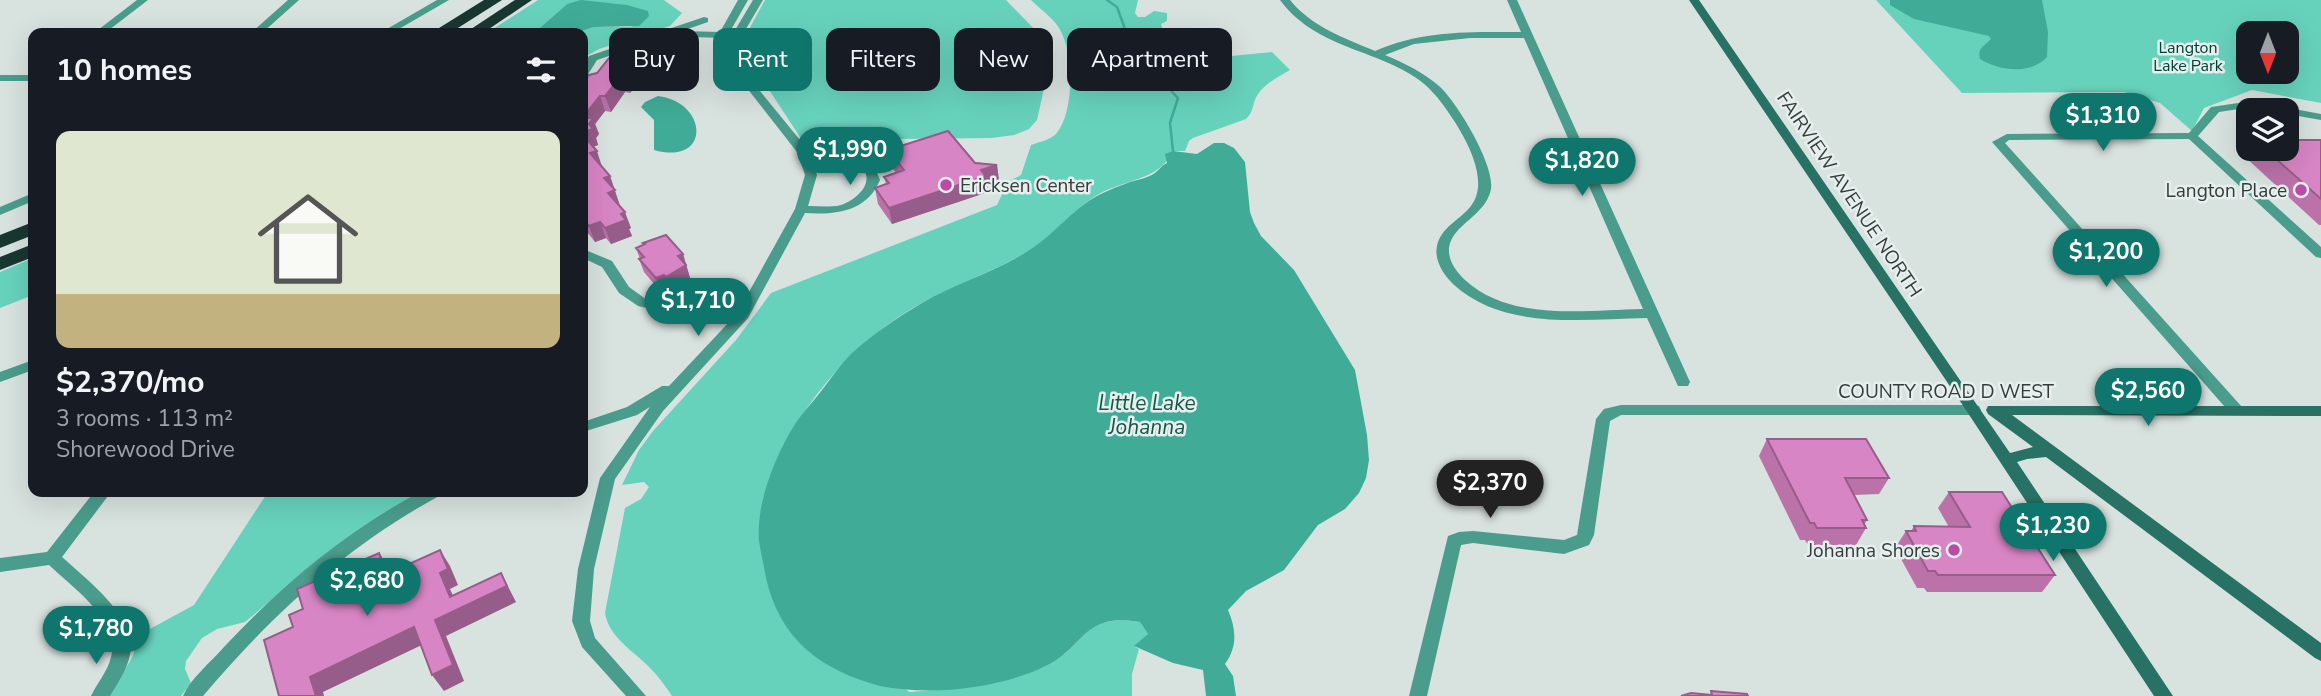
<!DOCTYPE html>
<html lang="en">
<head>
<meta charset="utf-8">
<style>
  body { margin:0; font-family:"Nunito Sans",sans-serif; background:#20242c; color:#f1f3f6; height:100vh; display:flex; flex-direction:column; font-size:26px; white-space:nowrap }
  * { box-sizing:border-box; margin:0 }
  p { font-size:23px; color:#9ea1a6 }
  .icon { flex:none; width:38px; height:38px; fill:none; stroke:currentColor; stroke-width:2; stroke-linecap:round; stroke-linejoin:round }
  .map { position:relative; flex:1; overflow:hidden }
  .drawer { position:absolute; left:28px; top:28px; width:560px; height:469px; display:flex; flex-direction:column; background:#171b24; border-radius:14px; box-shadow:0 7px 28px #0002 }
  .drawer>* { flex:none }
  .guide { position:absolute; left:609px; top:28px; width:665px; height:63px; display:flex; gap:14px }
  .needle { width:46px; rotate:180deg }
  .fabs { position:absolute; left:2236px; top:21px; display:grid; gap:14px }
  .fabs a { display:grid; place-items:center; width:63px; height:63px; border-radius:14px; background:#171b24; box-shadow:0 7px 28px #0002; font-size:35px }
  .price { position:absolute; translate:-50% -60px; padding:0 16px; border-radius:24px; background:#0f766e; color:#fff; font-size:23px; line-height:46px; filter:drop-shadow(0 2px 4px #0008) }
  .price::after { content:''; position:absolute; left:50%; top:42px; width:21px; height:16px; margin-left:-10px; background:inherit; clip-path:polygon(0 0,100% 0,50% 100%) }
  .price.on { background:#222; color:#fff }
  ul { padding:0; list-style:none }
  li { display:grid; align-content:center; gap:14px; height:371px; padding:0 28px }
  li+li { border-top:2px solid #363941 }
  li span { display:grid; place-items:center; height:217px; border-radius:14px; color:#555 }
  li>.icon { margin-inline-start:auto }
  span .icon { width:126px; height:126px; fill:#fffc; stroke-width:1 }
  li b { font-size:30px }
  h2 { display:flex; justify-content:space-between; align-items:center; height:84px; padding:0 28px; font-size:30px }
  .pill { padding:0 24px; border-radius:14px; background:#171b24; box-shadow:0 7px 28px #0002; font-size:24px; line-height:63px }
  .pill.on { background:#0f766e; color:#fff }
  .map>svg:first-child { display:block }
  .green { fill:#67d2bc; fill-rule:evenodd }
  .water { fill:#40ac98 }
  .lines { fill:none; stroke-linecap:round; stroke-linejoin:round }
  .stream { stroke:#40ac98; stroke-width:2.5 }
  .street { fill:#4a9c8c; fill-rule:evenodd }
  .secondary { fill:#277264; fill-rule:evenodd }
  .highway { fill:#193731; fill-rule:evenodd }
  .wall { fill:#ba72a9 }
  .shaded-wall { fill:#975d8a }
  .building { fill:#d885c5; stroke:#975d8a; stroke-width:2 }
  .poi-dot { fill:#bc4aa6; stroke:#e5efed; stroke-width:2.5 }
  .labels { text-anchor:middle; stroke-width:5; stroke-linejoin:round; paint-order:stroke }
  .far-park-label { font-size:16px; fill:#004237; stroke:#e5efed }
  .poi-label { font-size:19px; fill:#373b3a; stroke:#e5efed; text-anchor:end }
  .street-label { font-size:19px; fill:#373b3a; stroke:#e5efed }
  .water-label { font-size:21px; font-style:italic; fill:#195449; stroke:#e5efed }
</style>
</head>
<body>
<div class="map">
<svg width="2321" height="696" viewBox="0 0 2321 696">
  <rect width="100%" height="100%" fill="#d8e2df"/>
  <g class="green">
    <path d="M538,0h126l18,13 -12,13 -71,23 -11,6 -5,8v-30h-8l19,-6h39l-49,-25 -17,2 -33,29h-47z"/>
    <path d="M765,0h241l32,33 11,33 -12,54 -8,9 -15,6 -22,3 -190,2 -62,-94z"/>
    <path d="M1031,0h107l-3,13 3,4h7l9,-6 13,2v8l-6,3 9,26 31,-3 10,11 61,-6 18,18c-12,7 -24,13 -32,24 -6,9 -4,18 -12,25l-53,19 -4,3 -4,10h-12c-13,29 -47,28 -74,43 -28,16 -46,43 -74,59 -28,16 -58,27 -86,41 -76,36 -138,105 -169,183 -7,19 -9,42 -11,62l150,153c46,-3 90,-7 133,-24 44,-18 37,-56 98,-46l8,12 -13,13 4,2 -7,25v22h-460c-6,-9 -13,-19 -21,-27 -16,-17 -42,-31 -46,-56l20,-105 16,-9 8,-12 -5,-5 -22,3 17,-35 14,-19 83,-91 35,-47 226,-88 11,-23 13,-7 10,-30c8,-3 19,-5 25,-11 19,-22 18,-83 3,-106 -7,-11 -19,-19 -28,-28z"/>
    <path d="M1876,0h445v103l-69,-13 -48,18 -12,23 -32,-28 -36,-11 -162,1zM2249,33h38v39h-38z"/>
    <path d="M33,258v37l-33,13v-36z"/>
    <path d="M268,492h151l-91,60 -83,70 -28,7 -15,9 -16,23 -1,8 6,14 -10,13h-72l24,-40 4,-20 57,-31z"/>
  </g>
  <g class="water">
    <path d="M581,0l46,5 21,6 1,5 -10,10 -45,1 -19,6h-41l33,-29z"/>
    <path d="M1890,0h152l6,32 -1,25c-17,18 -47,14 -67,2 -3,-12 5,-13 11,-20l-2,-3 -75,-17 -24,-14z"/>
    <path d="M658,96c50,6 54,70 -4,54v-30l-13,-13 4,-5z"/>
    <path d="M1214,143h10l10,5 11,14 5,50 4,11 7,13 33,34 61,100 12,65 2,25 -3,18 -7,15 -14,16 -27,16 -34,45 -38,21 -18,19c8,19 10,36 -3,54l8,12 3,20h-30l-3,-26 -30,-7 -39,-17 14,-12 -8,-12c-59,-10 -54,26 -96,45 -48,22 -113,29 -164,19 -59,-16 -100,-46 -114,-108 -2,-12 -5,-24 -7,-37 -3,-38 16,-85 36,-117 8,-12 18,-22 27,-34 9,-12 19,-26 30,-37 21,-19 46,-36 70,-50 34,-20 73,-31 106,-52 19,-12 33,-28 50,-42 15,-13 33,-20 52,-27 7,-2 18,-4 25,-9 5,-4 6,-7 12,-10l-2,-9 8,-3 24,3z"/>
  </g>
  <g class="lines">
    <path class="stream" d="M1107,0l10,7 16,44 45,47 -8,25 3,28"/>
    <g class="street">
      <path d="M137,0h11l-43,33h-11z"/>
      <path d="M288,0h11l-37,33h-11z"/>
      <path d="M437,0h12l-57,33h-12z"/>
      <path d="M738,0h10l-20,35 3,2 22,-37h10l-26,44 2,9 21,38 49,60 8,24 -9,31c10,0 20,1 29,0 15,-3 37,-20 27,-36l5,-27 6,-3 6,3 -5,27 4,10c-13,32 -45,35 -75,33l-57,105 -85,93 -48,68 -21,90 -4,52 5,17 51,58h-20l-44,-49 -10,-26 6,-52 22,-91 50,-71 -13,8 -54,17v-10l44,-15 35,-21h7l63,-67 -68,-7 -26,-6 -19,-13 -17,-26 -19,-9v-9l29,12 17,26 18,13 17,4 75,6 56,-101 10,-34 -8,-23 -47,-60 -21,-39 -2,-8 -7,-7 -52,-2 -71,24 -10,16 -4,1v-11l6,-10 115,-39 4,1v4l-26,9 38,1z"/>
      <path d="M1280,0h10c22,27 54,38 85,51 47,-21 96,-19 146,-19l-14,-32h10l173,382 -2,4h-10l-31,-68c-64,1 -143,13 -194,-34 -10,-10 -19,-24 -16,-38 4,-19 23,-26 34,-40 23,-30 -15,-85 -34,-109 -38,-48 -116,-41 -157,-97zM1470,38h54l119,271c-58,1 -132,13 -178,-29 -9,-9 -17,-19 -16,-32 3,-24 37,-32 42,-59 4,-24 -34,-87 -52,-103 -16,-14 -35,-23 -54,-31l29,-11z"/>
      <rect x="0" y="75" width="33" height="6"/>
      <path d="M2252,101l69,13v6l-34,-6v-4l-35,-3 -33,5 -21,24 123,111v11l-5,-1 -127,-118 -180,1 -4,3 237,264 2,4 -2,4h-10l-240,-273 15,-8 182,-1 22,-26z"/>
      <path d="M33,193v8l-33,14v-8z"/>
      <path d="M33,360v10l-33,12v-10z"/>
      <path d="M1621,405h353l5,1 2,4 -2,4 -5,1h-353l-11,6 -16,114 -5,10 -25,9 -91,-11 -12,2 -34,151h-18l39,-160 11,-4 14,-1 91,9 13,-5 19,-116 8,-10z"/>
      <path d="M94,492h17l-49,65c23,21 69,56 69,89 0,18 -12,35 -21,50h-19c6,-13 17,-25 20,-39 10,-36 -39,-70 -62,-92l-49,7v-14l47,-6z"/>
      <path d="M420,492h21l-2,4c-95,52 -166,118 -236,200h-20c8,-18 28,-34 41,-49 58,-62 121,-115 196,-155z"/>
    </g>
    <path class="secondary" d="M1689,0h10l311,453 23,-6 -45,-33 -2,-4 2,-4h333v10l-309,-1 309,228v18l-6,-3 -269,-201 -19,2 -10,3 156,234h-19l-192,-292z"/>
    <g class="highway">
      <path d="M484,0h18l-52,33h-19z"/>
      <path d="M515,0h17l-49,33h-18z"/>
      <path d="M33,222v13l-33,13v-13z"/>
      <path d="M33,244v13l-33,13v-13z"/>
    </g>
  </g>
  <g class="wall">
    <path d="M658,37l5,15 -1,1 1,4 -14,18h-5l-14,18 -5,-1 -14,20 -6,-1 -10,13 4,10 -3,4 2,7 -5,2 9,20 8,9 10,30 11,22 -2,1 3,7 -21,8 -5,-6 -11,4 -12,-15v-144l31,-24z"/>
    <path d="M2321,140v85h-2l-75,-69 5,-7h38z"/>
    <path d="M888,150l109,15 2,16 -12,4 1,7 -96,32 -14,-20 -3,-16 11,-4 -2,-7 12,-4 -5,-7z"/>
    <path d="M643,243l40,11 7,24 -20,11 -2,-2 -8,4 -16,-19 -5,-13h1l-4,-11 8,-3z"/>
    <path d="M1767,439l122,39 -10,16 -25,1 13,25 -3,5 2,3 -10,17h-48l-3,-5h-5l-41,-84z"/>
    <path d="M1949,492l106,83 -13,17h-115l-3,-4h-7l-22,-40 11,-17h5l3,-5 35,1 -11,-19z"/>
  </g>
  <g class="shaded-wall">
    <path d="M658,37l5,15 -1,1 1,4 -14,18 -5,-15z"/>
    <path d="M639,60l5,15 -14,18 -5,-16z"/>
    <path d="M620,77l5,15 -14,20 -6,-16z"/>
    <path d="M600,96l5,15 -10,13 4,10 -3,4 2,7 -12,4 -3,-10v-22z"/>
    <path d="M597,151l5,16 -12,-14z"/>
    <path d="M997,165l2,16 -12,4 1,7 -96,32 -3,-16 92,-38z"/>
    <path d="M610,176l10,30 -6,3 -10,-31z"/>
    <path d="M625,212l6,16 -2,1 3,7 -21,8 -6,-16 16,-14z"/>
    <path d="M600,222l6,16 -11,4 -6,-16z"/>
    <path d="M683,254l7,24 -20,11 -4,-12 12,-21z"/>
    <path d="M664,275l4,12 -8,4 -4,-13z"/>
    <path d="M440,550l10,16 8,19 -8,4 9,20 42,-36 15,29 -70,34 18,45 -20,10 -12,-16 3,-55 15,-23 -10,-24z"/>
    <path d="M379,553l11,16 8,21 -11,-16z"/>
    <path d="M414,627l12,16 -103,49 1,4h-8l-6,-19z"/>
  </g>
  <g class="building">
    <path d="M641,36l17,1 -4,5h4l-14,18h-5l-14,17h-5l-15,19h-5l-17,21v-34l6,-8 8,-2 12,-15 5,1 14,-19 9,1z"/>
    <path d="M583,118h10l-4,6 4,5 -10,3z"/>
    <path d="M948,131l27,32 22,2 -16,5 5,6 -97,32 -14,-20 14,-5 -5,-6 20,-7 -16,-20z"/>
    <path d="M583,135l14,16 -7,2 20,23 -6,2 11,12 -7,3 17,19 -4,2 5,6 -21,8 -5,-6 -11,4 -6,-7z"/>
    <path d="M2287,140h34v59l-56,-50h22z"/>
    <path d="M666,235l17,19 -5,2 8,9 -20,12 -2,-2 -8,3 -17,-19 5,-2 -8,-9 9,-4 -2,-1z"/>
    <path d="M1767,439h99l23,39h-44l22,42h-5l4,8h-49l-3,-5h-4z"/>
    <path d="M1949,492h53l53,83h-117l-3,-4h-7l-22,-40h10l-2,-5 56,1z"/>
    <path d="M440,550l8,19 -8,4 10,24 51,-24 6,13 -72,34 18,45 -21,10 -18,-48 -104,50 6,19h-37l-15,-56 29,-13 -4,-12 14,-6 -6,-20 82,-36 8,21z"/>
    <path d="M1711,691l36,3 1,2h-67l10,-3 21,2z"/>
  </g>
  <g class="poi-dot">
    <circle cx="946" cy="185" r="7"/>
    <circle cx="2301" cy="190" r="7"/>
    <circle cx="1954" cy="550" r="7"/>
  </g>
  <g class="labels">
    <g class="far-park-label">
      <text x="2188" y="53">Langton<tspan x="2188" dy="18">Lake Park</tspan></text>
    </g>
    <g class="poi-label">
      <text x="960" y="192" text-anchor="start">Ericksen Center</text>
      <text x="2287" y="197">Langton Place</text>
      <text x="1940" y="557">Johanna Shores</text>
    </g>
    <g class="street-label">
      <text transform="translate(1850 194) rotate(56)" y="7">FAIRVIEW AVENUE NORTH</text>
      <text x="1946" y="398">COUNTY ROAD D WEST</text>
    </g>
    <g class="water-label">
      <text x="1147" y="410">Little Lake<tspan x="1147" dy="24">Johanna</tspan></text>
    </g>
  </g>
</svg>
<div class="fabs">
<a><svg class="needle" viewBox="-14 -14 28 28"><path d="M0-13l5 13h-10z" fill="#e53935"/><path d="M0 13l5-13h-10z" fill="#9ea1a6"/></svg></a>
<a><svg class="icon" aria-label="layers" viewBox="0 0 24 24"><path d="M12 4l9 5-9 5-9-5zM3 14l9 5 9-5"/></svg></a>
</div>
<b class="price" style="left:2103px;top:153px">$1,310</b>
<b class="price" style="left:850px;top:187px">$1,990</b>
<b class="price" style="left:1582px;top:198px">$1,820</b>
<b class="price" style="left:2106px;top:289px">$1,200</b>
<b class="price" style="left:698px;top:338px">$1,710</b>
<b class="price" style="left:2148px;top:428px">$2,560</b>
<b class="price on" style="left:1490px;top:520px">$2,370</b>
<b class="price" style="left:2053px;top:563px">$1,230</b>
<b class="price" style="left:367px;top:618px">$2,680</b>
<b class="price" style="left:96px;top:666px">$1,780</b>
<div class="guide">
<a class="pill">Buy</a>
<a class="pill on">Rent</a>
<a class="pill">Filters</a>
<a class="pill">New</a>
<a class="pill">Apartment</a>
</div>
<section class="drawer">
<h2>10 homes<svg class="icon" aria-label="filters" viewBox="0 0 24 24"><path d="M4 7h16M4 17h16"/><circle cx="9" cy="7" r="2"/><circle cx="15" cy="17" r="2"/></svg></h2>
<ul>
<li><span style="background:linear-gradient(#dfe7d0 75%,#c2b280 0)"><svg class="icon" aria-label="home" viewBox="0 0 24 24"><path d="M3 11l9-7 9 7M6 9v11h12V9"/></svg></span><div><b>$2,370/mo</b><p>3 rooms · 113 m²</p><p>Shorewood Drive</p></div></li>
</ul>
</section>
</div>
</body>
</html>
